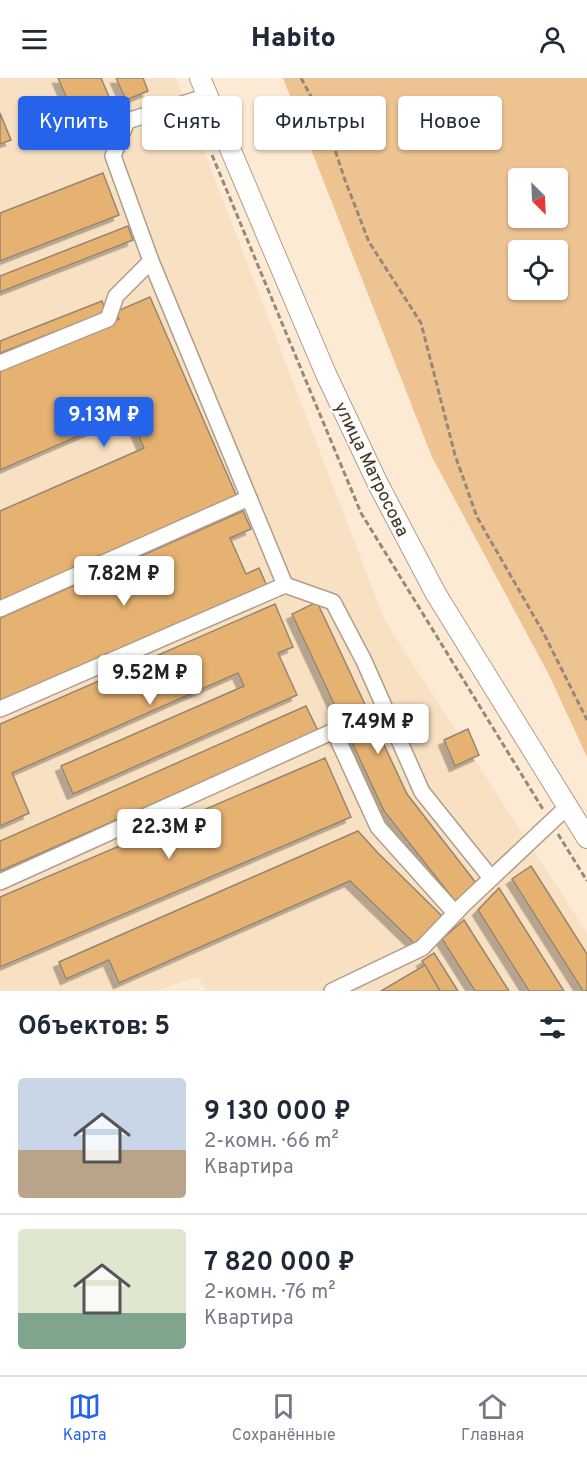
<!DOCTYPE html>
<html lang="ru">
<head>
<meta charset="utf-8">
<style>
  body { margin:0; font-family:Overpass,sans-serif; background:#f2f2f3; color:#1f2937; height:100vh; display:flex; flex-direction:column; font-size:22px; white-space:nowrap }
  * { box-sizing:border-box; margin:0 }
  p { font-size:20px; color:#747a83 }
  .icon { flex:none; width:33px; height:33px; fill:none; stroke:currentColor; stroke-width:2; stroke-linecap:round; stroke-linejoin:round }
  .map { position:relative; height:913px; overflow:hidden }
  .panel { display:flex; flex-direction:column; background:#fff; flex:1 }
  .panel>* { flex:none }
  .hud { position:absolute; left:18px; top:18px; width:552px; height:54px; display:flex; gap:12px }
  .needle { width:39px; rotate:156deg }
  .controls { position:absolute; left:508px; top:90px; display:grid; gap:12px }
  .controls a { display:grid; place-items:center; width:60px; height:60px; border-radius:6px; background:#fff; box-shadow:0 2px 4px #0004; font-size:30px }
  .price { position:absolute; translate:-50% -51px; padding:0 14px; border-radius:6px; background:#fff; color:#222; font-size:20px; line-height:39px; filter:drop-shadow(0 2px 3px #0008) }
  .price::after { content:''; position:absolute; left:50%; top:36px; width:18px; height:14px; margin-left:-9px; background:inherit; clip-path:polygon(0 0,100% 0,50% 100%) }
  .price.selected { background:#2563eb; color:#fff }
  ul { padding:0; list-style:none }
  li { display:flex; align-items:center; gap:18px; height:150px; padding:0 18px }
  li+li { border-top:2px solid #e0e1e3 }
  li span { display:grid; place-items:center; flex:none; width:168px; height:120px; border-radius:6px; color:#555 }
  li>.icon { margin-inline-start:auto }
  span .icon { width:72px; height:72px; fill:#fffc; stroke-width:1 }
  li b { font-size:26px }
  h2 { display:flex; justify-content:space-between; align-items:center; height:72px; padding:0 18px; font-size:26px }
  .tag { padding:0 21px; border-radius:6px; background:#fff; box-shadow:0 2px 4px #0004; font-size:21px; line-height:54px }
  .tag.selected { background:#2563eb; color:#fff }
  header { display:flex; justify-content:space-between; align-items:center; height:78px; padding:0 18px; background:#fff; font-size:27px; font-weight:800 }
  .tab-bar { display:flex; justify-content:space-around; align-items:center; height:84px; border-top:2px solid #e0e1e3; background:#fff; font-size:16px; color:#747a83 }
  .tab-bar a { display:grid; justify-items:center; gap:3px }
  .tab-bar .selected { color:#2563eb }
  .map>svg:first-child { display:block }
  .built { fill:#f8e0c3 }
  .green { fill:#edc392; fill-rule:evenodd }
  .building { fill:#e6b272; stroke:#968571; stroke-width:1.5; filter:url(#shadow) }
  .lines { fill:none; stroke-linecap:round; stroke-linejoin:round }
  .minor-casing { stroke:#b09e8a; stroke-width:18 }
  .major-casing { stroke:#b09e8a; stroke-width:22 }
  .path { stroke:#96897a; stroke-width:3; stroke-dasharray:6 3; stroke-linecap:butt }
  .minor { stroke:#fff; stroke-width:15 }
  .major { stroke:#fff; stroke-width:20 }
  .labels { text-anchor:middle; stroke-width:4.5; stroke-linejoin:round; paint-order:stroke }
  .street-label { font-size:18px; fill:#3c352c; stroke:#fefaf6 }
</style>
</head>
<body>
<header><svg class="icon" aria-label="menu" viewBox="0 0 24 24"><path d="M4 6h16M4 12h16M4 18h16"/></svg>Habito<svg class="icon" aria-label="person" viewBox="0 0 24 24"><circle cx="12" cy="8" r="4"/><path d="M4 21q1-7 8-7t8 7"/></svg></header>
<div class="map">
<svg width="587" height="913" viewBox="0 0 587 913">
  <defs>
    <filter id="shadow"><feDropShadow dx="-5.5" dy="5.5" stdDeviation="0" flood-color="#0004"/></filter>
  </defs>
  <rect width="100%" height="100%" fill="#fdead4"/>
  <path class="built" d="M0,0h176l209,543 202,312v58h-381l-8,-14 -44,14h-154z"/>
  <path class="green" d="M283,0h304v679l-38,-82 -117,-218zM519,100h39v40h-39zM519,172h39v40h-39z"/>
  <g class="building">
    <path d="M58,0h43l12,28 -36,16z"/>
    <path d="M116,0h27l5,13 -22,9z"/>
    <path d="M0,35l11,27 -11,4z"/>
    <path d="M103,95l16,42 -119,46v-48z"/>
    <path d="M128,148l5,14 -133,52v-16z"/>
    <path d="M150,219l87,200 -237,104v-90l144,-63 -15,-34 -129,56v-99l119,-52 -4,-7z"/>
    <path d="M102,223l4,11 -106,41v-12z"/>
    <path d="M243,433l8,18 -21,9 16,36 13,-6 8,18 -267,117v-85z"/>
    <path d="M317,524l90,192 69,89 -21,18 -71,-90 -92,-197z"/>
    <path d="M275,526l18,43 -15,6 19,42 -224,99 -12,-28 183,-80 -6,-13 -226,100 17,40 -29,13v-102z"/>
    <path d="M306,628l12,25 -318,140v-30z"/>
    <path d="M468,651l11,26 -24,11 -11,-26z"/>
    <path d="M325,680l26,59 -351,150v-70z"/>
    <path d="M358,753l20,22 64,63 -27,28 -65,-63 -231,102 -10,-23 -43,19 -7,-17z"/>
    <path d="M531,788l56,88v37h-4l-71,-112z"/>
    <path d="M499,810l65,103h-35l-51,-81z"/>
    <path d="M464,842l45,71h-34l-33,-52z"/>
    <path d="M434,875l24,38h-18l-18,-30z"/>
    <path d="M425,887l15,26h-59z"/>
  </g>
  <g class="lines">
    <defs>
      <g id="minor">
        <path d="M151,183l134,324"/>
        <path d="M0,285l108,-44 8,-23 35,-35 -38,-105 14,-35 81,-25"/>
        <path d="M0,531l249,-111"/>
        <path d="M0,631l285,-124 48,17 31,59 58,131 69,86"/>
        <path d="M0,804l336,-152 3,12 39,85 77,86"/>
        <path d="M332,913l90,-43 42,-44 103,-97"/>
      </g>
      <path id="major" d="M200,0l126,296 52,110 58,110 151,244"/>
    </defs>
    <use href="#minor" class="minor-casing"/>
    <use href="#major" class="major-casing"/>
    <g class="path">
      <path d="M301,0l26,48 18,54 24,62 52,81 34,132 22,62 66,115 44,88"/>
      <path d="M212,77l149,358 183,298"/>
      <path d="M558,756l29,47"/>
    </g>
    <use href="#minor" class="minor"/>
    <use href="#major" class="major"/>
  </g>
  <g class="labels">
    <g class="street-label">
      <text transform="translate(372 391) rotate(64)" y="6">улица Матросова</text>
    </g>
  </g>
</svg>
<div class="controls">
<a><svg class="needle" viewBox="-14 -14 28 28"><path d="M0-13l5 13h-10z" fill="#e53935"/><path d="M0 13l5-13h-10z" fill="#747a83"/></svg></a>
<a><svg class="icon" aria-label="locate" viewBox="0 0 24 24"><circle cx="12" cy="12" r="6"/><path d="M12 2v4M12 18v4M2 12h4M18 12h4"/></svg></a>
</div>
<b class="price selected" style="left:104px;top:370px">9.13M ₽</b>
<b class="price" style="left:124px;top:529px">7.82M ₽</b>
<b class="price" style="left:150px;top:628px">9.52M ₽</b>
<b class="price" style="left:378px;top:677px">7.49M ₽</b>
<b class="price" style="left:169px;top:782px">22.3M ₽</b>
<div class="hud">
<a class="tag selected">Купить</a>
<a class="tag">Снять</a>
<a class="tag">Фильтры</a>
<a class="tag">Новое</a>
</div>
</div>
<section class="panel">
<h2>Объектов: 5<svg class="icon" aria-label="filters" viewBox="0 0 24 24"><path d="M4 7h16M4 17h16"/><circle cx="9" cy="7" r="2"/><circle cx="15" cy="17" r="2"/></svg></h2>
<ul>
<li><span style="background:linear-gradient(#c9d6e8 60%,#b9a48a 0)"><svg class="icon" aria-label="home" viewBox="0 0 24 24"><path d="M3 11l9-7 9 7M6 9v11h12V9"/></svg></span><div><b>9 130 000 ₽</b><p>2-комн. · 66 m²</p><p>Квартира</p></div></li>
<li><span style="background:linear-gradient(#dfe7d0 70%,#7fa58c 0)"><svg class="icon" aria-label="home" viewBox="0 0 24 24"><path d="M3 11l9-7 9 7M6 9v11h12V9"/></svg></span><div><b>7 820 000 ₽</b><p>2-комн. · 76 m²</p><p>Квартира</p></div></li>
</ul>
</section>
<nav class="tab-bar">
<a class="selected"><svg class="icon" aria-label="map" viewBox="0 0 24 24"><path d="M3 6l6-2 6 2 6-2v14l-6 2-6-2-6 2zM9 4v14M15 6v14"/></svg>Карта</a>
<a><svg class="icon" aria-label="saved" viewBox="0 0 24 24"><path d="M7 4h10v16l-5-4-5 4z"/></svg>Сохранённые</a>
<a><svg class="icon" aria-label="home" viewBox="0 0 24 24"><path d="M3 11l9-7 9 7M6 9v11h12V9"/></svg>Главная</a>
</nav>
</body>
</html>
